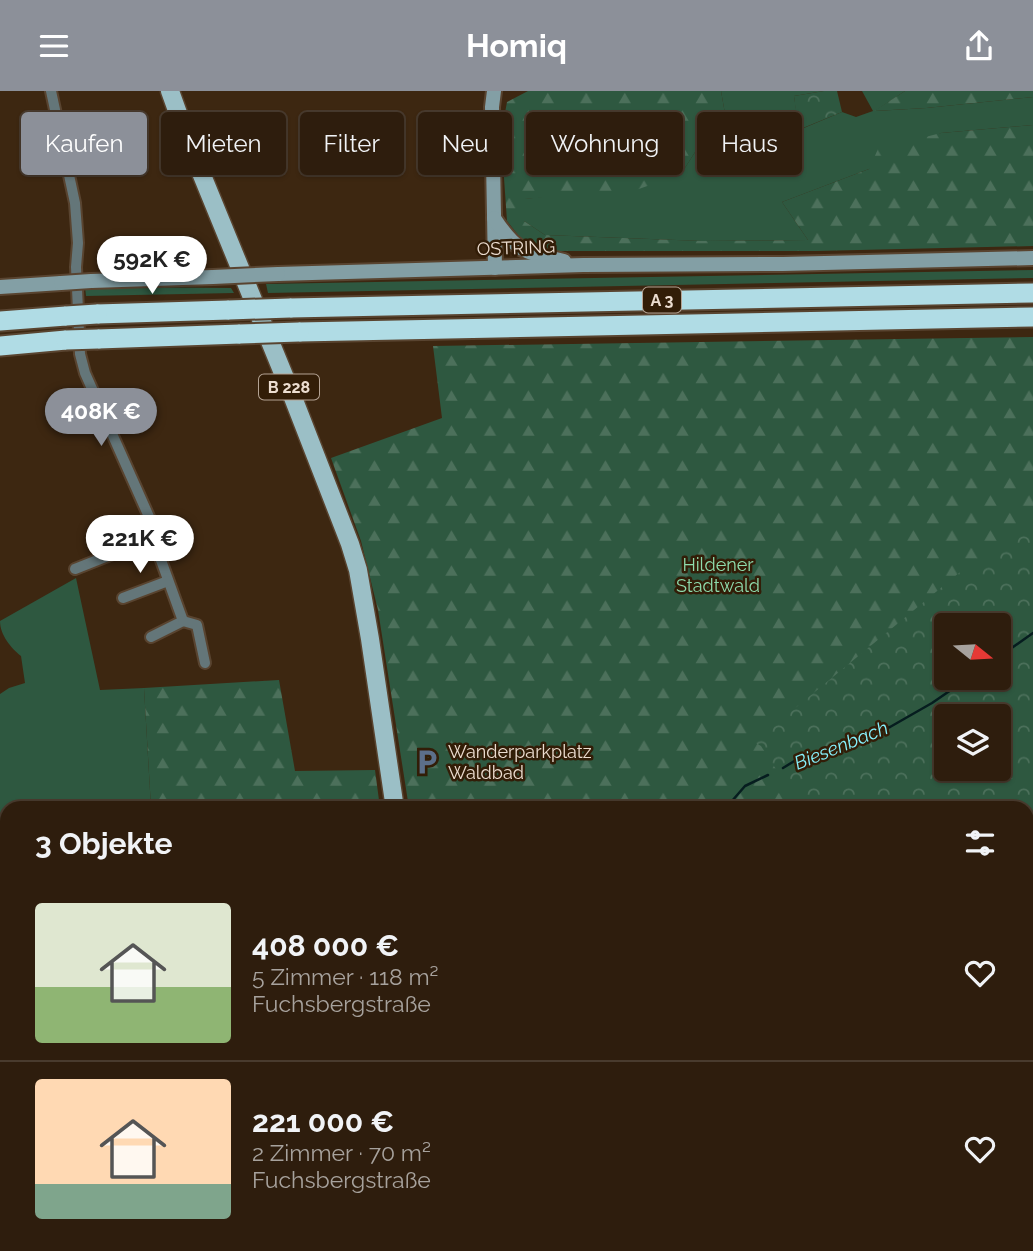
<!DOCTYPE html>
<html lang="de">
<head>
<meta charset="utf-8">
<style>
  body { margin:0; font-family:Raleway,sans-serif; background:#362616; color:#f1f3f6; height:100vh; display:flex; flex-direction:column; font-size:26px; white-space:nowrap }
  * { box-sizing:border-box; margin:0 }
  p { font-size:23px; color:#a7a29d }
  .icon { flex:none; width:38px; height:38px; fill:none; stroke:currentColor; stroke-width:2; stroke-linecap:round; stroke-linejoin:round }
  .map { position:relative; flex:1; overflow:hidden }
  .details { position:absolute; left:0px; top:710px; width:1034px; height:450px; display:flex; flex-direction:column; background:#2e1d0d; border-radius:21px 21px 0 0; box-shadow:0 2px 5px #0004,0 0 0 2px #493b2e }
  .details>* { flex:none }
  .guide { position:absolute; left:21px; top:21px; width:992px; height:63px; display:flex; gap:14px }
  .needle { width:46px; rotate:108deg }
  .controls { position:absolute; left:934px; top:522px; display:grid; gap:14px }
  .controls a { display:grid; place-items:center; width:77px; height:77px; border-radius:7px; background:#2e1d0d; box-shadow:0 2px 5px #0004,0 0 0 2px #493b2e; font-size:35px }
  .price { position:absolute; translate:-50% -60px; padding:0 16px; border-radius:24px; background:#fff; color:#222; font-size:23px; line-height:46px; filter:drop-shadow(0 2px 4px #0008) }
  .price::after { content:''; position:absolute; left:50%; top:42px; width:21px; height:16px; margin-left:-10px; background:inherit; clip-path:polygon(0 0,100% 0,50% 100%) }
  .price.active { background:#8c9099; color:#fff }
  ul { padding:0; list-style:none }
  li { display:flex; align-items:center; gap:21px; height:175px; padding:0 35px }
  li+li { border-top:2px solid #493b2e }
  li span { display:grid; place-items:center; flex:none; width:196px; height:140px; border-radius:7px; color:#555 }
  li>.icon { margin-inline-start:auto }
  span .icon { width:84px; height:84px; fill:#fffc; stroke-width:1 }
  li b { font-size:30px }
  h2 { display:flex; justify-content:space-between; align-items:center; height:84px; padding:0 35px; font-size:30px }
  .tag { padding:0 24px; border-radius:7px; background:#2e1d0d; box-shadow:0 2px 5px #0004,0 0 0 2px #493b2e; font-size:24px; line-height:63px }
  .tag.active { background:#8c9099; color:#fff }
  header { display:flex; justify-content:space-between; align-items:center; height:91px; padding:0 35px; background:#8c9099; color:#fff; font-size:32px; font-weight:700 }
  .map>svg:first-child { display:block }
  .green { fill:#2e5840 }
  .forest { fill:url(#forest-firs); fill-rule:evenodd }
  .park { fill:url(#park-crowns); fill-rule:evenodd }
  .water { fill:#061d1f }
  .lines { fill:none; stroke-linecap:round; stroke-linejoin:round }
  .stream { stroke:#061d1f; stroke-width:2.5 }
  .street-casing { stroke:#594430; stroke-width:14 }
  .secondary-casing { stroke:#594430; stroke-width:18 }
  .primary-casing { stroke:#594430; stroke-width:21 }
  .highway-casing { stroke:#594430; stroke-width:23 }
  .street { stroke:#647679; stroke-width:10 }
  .secondary { stroke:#839fa5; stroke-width:14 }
  .primary { stroke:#9bbfc6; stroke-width:18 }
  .highway { stroke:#b0dce5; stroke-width:19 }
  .secondary-bridge-casing { stroke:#594430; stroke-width:18; stroke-linecap:butt }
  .highway-bridge-casing { stroke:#594430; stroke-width:23; stroke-linecap:butt }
  .secondary-bridge { stroke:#839fa5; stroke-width:14 }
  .highway-bridge { stroke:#b0dce5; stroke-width:19 }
  .labels { text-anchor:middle; stroke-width:5; stroke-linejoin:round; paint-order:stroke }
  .shield { fill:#321d07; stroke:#b4a394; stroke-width:2 }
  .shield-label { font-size:16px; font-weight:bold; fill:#ecddd0 }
  .street-label { font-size:18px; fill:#ecddd0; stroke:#321d07 }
  .park-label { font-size:18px; fill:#8edcad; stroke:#321d07 }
  .poi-label { font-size:18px; fill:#ecddd0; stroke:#321d07; text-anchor:start }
  .water-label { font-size:19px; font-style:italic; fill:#86f2fe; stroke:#321d07 }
</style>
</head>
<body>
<header><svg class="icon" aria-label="menu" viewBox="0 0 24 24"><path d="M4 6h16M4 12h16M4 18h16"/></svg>Homiq<svg class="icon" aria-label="share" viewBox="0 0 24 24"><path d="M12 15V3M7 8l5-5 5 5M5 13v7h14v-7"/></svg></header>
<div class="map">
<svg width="1033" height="1160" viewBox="0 0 1033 1160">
  <defs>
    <pattern id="forest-firs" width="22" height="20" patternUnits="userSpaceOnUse" patternTransform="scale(1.75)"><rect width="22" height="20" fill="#2e5840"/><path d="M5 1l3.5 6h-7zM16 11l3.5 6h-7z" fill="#4c705b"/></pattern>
    <pattern id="park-crowns" width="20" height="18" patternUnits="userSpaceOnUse" patternTransform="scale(1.75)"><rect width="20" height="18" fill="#2e5840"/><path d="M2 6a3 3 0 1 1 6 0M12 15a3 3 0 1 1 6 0" fill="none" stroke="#4c705b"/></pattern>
  </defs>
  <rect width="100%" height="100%" fill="#3d2711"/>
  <g class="green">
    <path d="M721,0h103l-30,5 5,34 43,-18 14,5 17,-6 -11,-20h43l-30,20 51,-3 107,-11v28l-92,8 -72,36 -87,33 26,38 -106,1 -157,-6 -21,-14v-22l53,-6 104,-19 16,-25 34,-1z"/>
    <path d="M1033,179v8l-765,15 -2,-9z"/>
    <path d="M85,196l146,1 3,5 -148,3z"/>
    <path d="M76,487l24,112 44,-2 7,120 -144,1v9l-7,1v-125l9,-6 16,-5 -4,-27c-10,-8 -21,-21 -21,-35z"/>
  </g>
  <g class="forest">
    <path d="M528,0h193l10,57 -34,1 -16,25 -45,16 -111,9 -1,22 21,14 157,6 106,-1 -26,-38 87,-33 9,-20 63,-16 92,-8v121l-217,5h-271l-23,-11 -15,-19 -6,-86 6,-33z"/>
    <path d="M905,0h128v6l-107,11 -52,3z"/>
    <path d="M1033,246v914h-266l1,-7h124l20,6 3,-6h112v-435l-618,-1 -31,-198 -17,-69 -30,-83 111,-40 -9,-72zM947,534h52v52h-52zM947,625h52v52h-52z"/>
    <path d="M279,589l16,91 80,-1 5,38h-241l12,-1 -7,-119z"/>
    <path d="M7,727v145l-7,-7v-137z"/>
    <path d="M484,1153h156l3,7h-161z"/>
  </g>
  <g class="park">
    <path d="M824,0h13l5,21 -44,18 -4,-34z"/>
    <path d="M1033,421v374l-6,-1v-76l-226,-1 -40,-62 -7,-4zM947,534h52v52h-52zM947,625h52v52h-52z"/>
  </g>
  <path class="water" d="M640,1153h128l-1,7h-124z"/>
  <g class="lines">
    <g class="stream">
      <path d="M999,566l34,-24"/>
      <path d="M783,677l13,-8 94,-33 42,-24 38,-26"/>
      <path d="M725,718l20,-23 23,-11"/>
    </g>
    <defs>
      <g id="street">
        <path d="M51,0l24,112 3,40 -2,24 4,87 5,19 69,155 -1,10 30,83 -32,16"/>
        <path d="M75,478l78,-31"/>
        <path d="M123,507l45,-17"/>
        <path d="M183,530l14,4 8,38"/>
      </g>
      <g id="secondary">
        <path d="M494,0l-2,16 3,161"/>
        <path d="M494,127c23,35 31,34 70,43"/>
        <path d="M278,183l305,-9 200,-1 250,-6"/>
        <path d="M91,190l122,-4"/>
        <path d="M0,196l61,-4"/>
      </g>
      <g id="primary">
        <path d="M170,0l18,50 104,254 58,149 8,26 12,69 25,170"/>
        <path d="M461,1153l1,7"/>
      </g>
      <g id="highway">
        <path d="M290,217l743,-15"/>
        <path d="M97,223l132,-4"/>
        <path d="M0,230l66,-5"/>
        <path d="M299,241l734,-15"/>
        <path d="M98,248l142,-5"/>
        <path d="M0,255l66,-6"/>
      </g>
    </defs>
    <use href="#street" class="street-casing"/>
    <use href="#secondary" class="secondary-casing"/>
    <use href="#primary" class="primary-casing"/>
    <use href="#highway" class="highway-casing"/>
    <use href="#street" class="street"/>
    <use href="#secondary" class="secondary"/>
    <use href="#primary" class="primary"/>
    <use href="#highway" class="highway"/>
    <defs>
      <g id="secondary-bridge">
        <path d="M213,186l65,-3"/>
        <path d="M61,192l30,-2"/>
      </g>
      <g id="highway-bridge">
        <path d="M229,219l61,-2"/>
        <path d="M66,225l31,-2"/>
        <path d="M240,243l59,-2"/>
        <path d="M66,249l32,-1"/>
      </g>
    </defs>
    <use href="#secondary-bridge" class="secondary-bridge-casing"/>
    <use href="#highway-bridge" class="highway-bridge-casing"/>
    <use href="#secondary-bridge" class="secondary-bridge"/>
    <use href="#highway-bridge" class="highway-bridge"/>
  </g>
  <defs>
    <symbol id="parking-bare" viewBox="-9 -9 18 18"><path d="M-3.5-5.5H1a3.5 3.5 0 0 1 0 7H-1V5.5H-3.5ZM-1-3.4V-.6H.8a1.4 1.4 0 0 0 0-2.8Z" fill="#5c6f8a" stroke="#321d07" stroke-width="2.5" paint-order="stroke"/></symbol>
  </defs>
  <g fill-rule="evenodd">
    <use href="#parking-bare" x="408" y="652" width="38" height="38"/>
  </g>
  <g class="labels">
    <g class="shield">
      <rect x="643" y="196.5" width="38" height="25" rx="5"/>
      <rect x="259" y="283.5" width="60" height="25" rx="5"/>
    </g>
    <g class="shield-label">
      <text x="662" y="215">A 3</text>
      <text x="289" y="302">B 228</text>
    </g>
    <g class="street-label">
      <text transform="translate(516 157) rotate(-2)" y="6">OSTRING</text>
    </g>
    <g class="park-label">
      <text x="718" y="480">Hildener<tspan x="718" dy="21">Stadtwald</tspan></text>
    </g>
    <g class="poi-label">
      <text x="448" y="667">Wanderparkplatz<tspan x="448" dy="21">Waldbad</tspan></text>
    </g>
    <g class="water-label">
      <text transform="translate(841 654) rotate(-22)" y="7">Biesenbach</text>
    </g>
  </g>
</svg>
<div class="controls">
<a><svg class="needle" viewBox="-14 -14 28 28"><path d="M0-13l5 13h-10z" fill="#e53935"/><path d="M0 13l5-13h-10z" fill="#a7a29d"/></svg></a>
<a><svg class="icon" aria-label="layers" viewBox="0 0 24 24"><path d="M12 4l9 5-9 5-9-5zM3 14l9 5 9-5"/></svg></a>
</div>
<b class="price" style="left:152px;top:205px">592K €</b>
<b class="price active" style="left:101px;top:357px">408K €</b>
<b class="price" style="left:140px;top:484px">221K €</b>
<div class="guide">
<a class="tag active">Kaufen</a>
<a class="tag">Mieten</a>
<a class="tag">Filter</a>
<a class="tag">Neu</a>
<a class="tag">Wohnung</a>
<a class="tag">Haus</a>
</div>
<section class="details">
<h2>3 Objekte<svg class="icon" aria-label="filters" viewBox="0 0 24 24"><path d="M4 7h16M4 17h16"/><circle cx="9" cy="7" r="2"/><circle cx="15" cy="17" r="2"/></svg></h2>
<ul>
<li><span style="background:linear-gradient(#dfe7d0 60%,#8fb573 0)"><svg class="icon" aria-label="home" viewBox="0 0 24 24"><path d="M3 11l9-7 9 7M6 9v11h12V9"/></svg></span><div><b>408 000 €</b><p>5 Zimmer · 118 m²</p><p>Fuchsbergstraße</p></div><svg class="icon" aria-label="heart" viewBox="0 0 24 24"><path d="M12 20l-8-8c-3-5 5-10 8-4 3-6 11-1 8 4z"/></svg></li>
<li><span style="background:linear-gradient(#ffd9b3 75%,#7fa58c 0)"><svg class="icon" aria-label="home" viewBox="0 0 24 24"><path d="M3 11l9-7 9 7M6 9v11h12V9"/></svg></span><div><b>221 000 €</b><p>2 Zimmer · 70 m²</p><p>Fuchsbergstraße</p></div><svg class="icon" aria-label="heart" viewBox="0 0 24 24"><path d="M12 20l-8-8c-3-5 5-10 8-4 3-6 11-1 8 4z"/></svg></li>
</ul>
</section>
</div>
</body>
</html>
